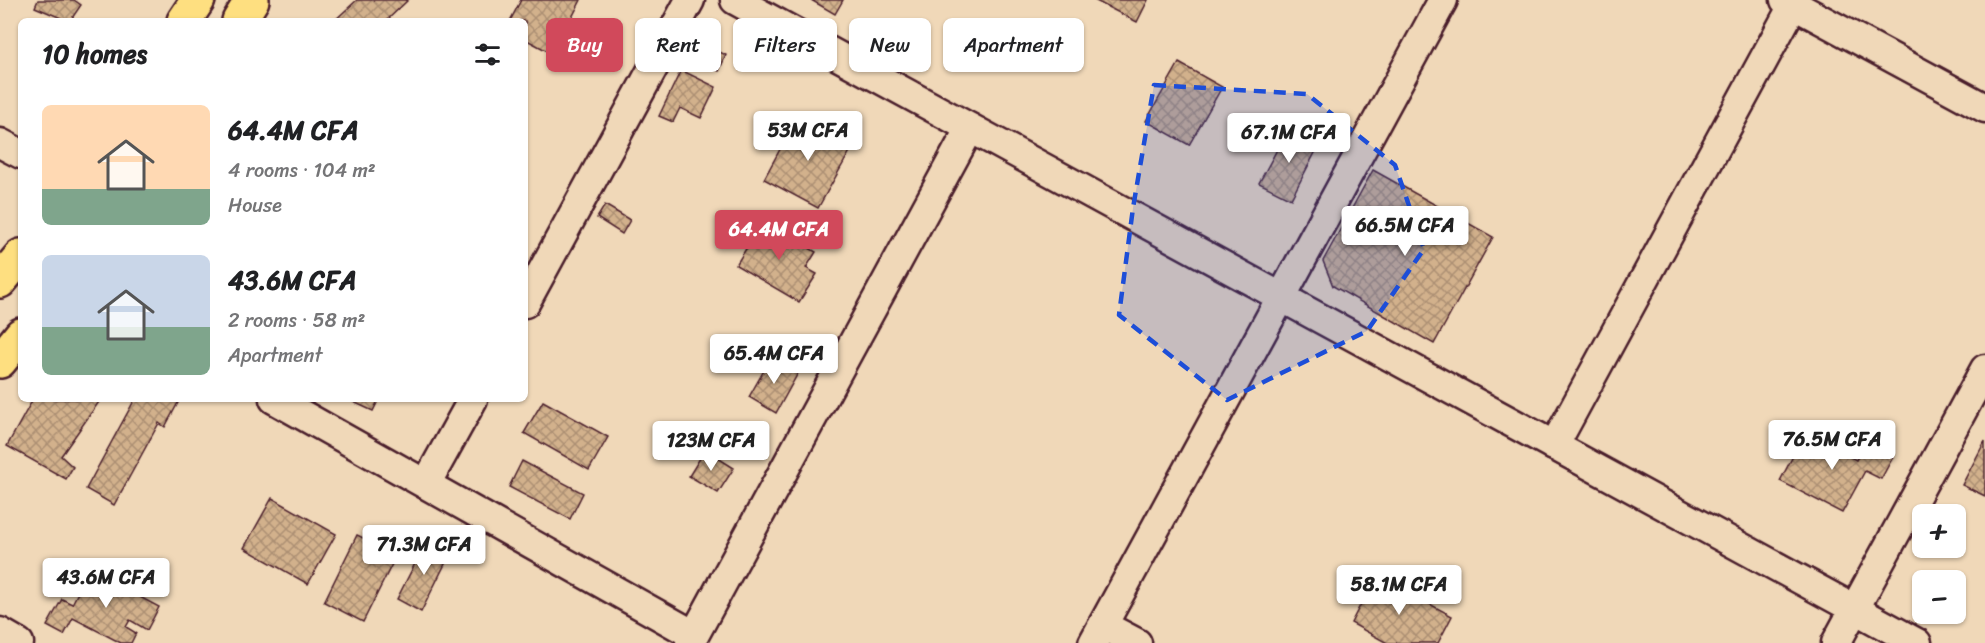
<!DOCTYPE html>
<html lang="en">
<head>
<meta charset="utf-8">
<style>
  body { margin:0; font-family:Sriracha,sans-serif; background:#f6f6f6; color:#202124; height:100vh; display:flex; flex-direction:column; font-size:22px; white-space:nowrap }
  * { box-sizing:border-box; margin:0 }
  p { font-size:20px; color:#757577 }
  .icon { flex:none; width:33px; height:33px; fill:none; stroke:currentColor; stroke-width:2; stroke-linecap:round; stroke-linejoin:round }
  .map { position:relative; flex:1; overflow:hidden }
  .details { position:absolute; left:18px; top:18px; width:510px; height:384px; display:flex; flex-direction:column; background:#fff; border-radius:9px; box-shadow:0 2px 4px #0004 }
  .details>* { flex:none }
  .hud { position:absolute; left:546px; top:18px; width:570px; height:54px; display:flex; gap:12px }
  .controls { position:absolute; left:1912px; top:504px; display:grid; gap:12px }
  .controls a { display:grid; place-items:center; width:54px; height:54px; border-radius:9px; background:#fff; box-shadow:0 2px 4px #0004; font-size:30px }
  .price { position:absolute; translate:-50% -51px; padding:0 14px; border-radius:6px; background:#fff; color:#222; font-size:20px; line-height:39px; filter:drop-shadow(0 2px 3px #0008) }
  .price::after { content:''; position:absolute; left:50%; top:36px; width:18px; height:14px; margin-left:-9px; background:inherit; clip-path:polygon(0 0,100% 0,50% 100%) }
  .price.selected { background:#d1495b; color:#fff }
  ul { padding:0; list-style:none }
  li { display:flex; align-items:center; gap:18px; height:150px; padding:0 24px }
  li span { display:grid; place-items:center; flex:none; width:168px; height:120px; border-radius:9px; color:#555 }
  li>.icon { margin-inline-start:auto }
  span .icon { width:72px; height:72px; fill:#fffc; stroke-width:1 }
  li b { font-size:26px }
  h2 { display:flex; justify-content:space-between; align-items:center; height:72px; padding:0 24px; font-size:26px }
  .pill { padding:0 21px; border-radius:9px; background:#fff; box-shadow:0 2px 4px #0004; font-size:21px; line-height:54px }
  .pill.selected { background:#d1495b; color:#fff }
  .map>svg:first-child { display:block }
  .building { fill:url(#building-cross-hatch); stroke:#4a1f2b; stroke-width:1.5 }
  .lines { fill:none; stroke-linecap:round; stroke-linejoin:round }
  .street-casing { stroke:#4a1f2b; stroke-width:33 }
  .primary-casing { stroke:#4a1f2b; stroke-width:38 }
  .street { stroke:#f0d8b8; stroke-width:28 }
  .primary { stroke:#fedf80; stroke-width:33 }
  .marked { fill:#1d4ed8; fill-opacity:0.2; stroke:#1d4ed8; stroke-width:4.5; stroke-dasharray:12 8; stroke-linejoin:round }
</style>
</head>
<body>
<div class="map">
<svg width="1985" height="643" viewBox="0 0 1985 643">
  <defs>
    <pattern id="building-cross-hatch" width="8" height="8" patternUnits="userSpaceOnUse" patternTransform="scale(1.5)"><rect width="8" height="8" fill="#d2b18c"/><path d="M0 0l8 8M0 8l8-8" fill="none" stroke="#ac8f73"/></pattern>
  </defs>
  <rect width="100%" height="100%" fill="#f0d8b8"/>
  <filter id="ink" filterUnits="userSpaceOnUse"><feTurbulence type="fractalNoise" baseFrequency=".0167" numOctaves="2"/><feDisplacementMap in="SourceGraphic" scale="12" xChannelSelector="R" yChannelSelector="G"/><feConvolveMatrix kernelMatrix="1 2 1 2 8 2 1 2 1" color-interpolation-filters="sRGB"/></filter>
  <g filter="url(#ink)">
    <g class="building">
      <path d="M38,0h36l7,5 -11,16h-2l-33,-14z"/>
      <path d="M357,0h51l-22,21h-52z"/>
      <path d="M521,0h60l-28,54 -28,-15v-18h-15z"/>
      <path d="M811,0h32l-8,14z"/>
      <path d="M1094,0h54l-11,22z"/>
      <path d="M695,40l31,15 -7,16 -31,-15z"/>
      <path d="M1179,63l43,24 -33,58 -43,-24z"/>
      <path d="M681,70l35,17 -15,31 -21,-10 -7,14 -14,-6z"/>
      <path d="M798,116l55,30 -35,62 -54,-29z"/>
      <path d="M1288,129l31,16 -28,54 -32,-16z"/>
      <path d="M1373,170l120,67 -59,107 -101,-58 -10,-25z"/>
      <path d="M605,205l25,15 -8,14 -25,-16z"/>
      <path d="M763,221l53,31 -10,16 11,6 -18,28 -63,-37z"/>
      <path d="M771,358l27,15 -22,40 -27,-16z"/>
      <path d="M33,399h68l-40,57 12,11 -7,12 -59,-33z"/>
      <path d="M135,399h45l-15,28 -6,-4 -45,82 -28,-16z"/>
      <path d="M347,399h32l-6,12z"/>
      <path d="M543,401l65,36 -19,33 -65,-37z"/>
      <path d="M1805,433l51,27 9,-18 28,15 -12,22 -16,-8 -23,42 -62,-32z"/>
      <path d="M1985,441v55l-23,-11z"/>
      <path d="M705,450l29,18 -16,25 -29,-17z"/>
      <path d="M522,461l61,32 -13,26 -61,-32z"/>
      <path d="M272,498l64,36 -28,50 -64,-36z"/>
      <path d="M357,535l40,19 -34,68 -39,-20z"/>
      <path d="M427,540l24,12 -30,60 -24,-13z"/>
      <path d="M101,569l42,23 -3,5 19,10 -12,23 -17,-10 -4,7 10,6 -5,10h-10l-48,-25 -9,17 -17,-9 15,-27 10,5 12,-23 8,4z"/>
      <path d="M1376,575l76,41 -14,27h-51l-36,-20z"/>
    </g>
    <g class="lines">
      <defs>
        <g id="street">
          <path d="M735,0l1182,643"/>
          <path d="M1785,0l200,108"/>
          <path d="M0,143l21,11"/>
          <path d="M525,303l165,-303"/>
          <path d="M274,399l420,236"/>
          <path d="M1554,446l242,-446"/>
          <path d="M426,484l47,-85"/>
          <path d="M1103,625l34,18"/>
          <path d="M0,632l19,11"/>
          <path d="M690,643l280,-515"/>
          <path d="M1093,643l350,-643"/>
          <path d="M1836,643l149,-274"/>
        </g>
        <g id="primary">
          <path d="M184,21l14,-21"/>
          <path d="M239,21l13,-21"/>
          <path d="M0,281l21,-25"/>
          <path d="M0,361l21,-26"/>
        </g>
      </defs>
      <use href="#street" class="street-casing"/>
      <use href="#primary" class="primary-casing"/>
      <use href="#street" class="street"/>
      <use href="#primary" class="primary"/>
    </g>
  </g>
  <path class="marked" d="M1154,85l153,9 88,71 29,84 -57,82 -140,69 -108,-85 14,-107z"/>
</svg>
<div class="controls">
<a>+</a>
<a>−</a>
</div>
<b class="price" style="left:808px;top:162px">53M CFA</b>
<b class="price" style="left:1289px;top:164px">67.1M CFA</b>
<b class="price" style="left:1405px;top:257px">66.5M CFA</b>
<b class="price selected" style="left:779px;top:261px">64.4M CFA</b>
<b class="price" style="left:774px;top:385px">65.4M CFA</b>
<b class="price" style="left:1832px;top:471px">76.5M CFA</b>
<b class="price" style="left:711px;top:472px">123M CFA</b>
<b class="price" style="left:424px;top:576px">71.3M CFA</b>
<b class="price" style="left:106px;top:609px">43.6M CFA</b>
<b class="price" style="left:1399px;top:616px">58.1M CFA</b>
<div class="hud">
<a class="pill selected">Buy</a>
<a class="pill">Rent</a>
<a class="pill">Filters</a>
<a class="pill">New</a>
<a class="pill">Apartment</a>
</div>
<section class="details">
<h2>10 homes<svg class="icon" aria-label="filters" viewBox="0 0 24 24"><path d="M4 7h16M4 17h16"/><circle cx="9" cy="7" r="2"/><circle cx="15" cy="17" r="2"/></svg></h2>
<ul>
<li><span style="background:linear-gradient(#ffd9b3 70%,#7fa58c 0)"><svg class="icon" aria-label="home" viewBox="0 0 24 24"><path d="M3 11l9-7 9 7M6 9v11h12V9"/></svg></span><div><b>64.4M CFA</b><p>4 rooms · 104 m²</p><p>House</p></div></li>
<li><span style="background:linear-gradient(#c9d6e8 60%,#7fa58c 0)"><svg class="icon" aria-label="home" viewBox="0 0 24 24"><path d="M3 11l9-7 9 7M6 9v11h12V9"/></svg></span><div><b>43.6M CFA</b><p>2 rooms · 58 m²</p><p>Apartment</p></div></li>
</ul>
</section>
</div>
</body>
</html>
